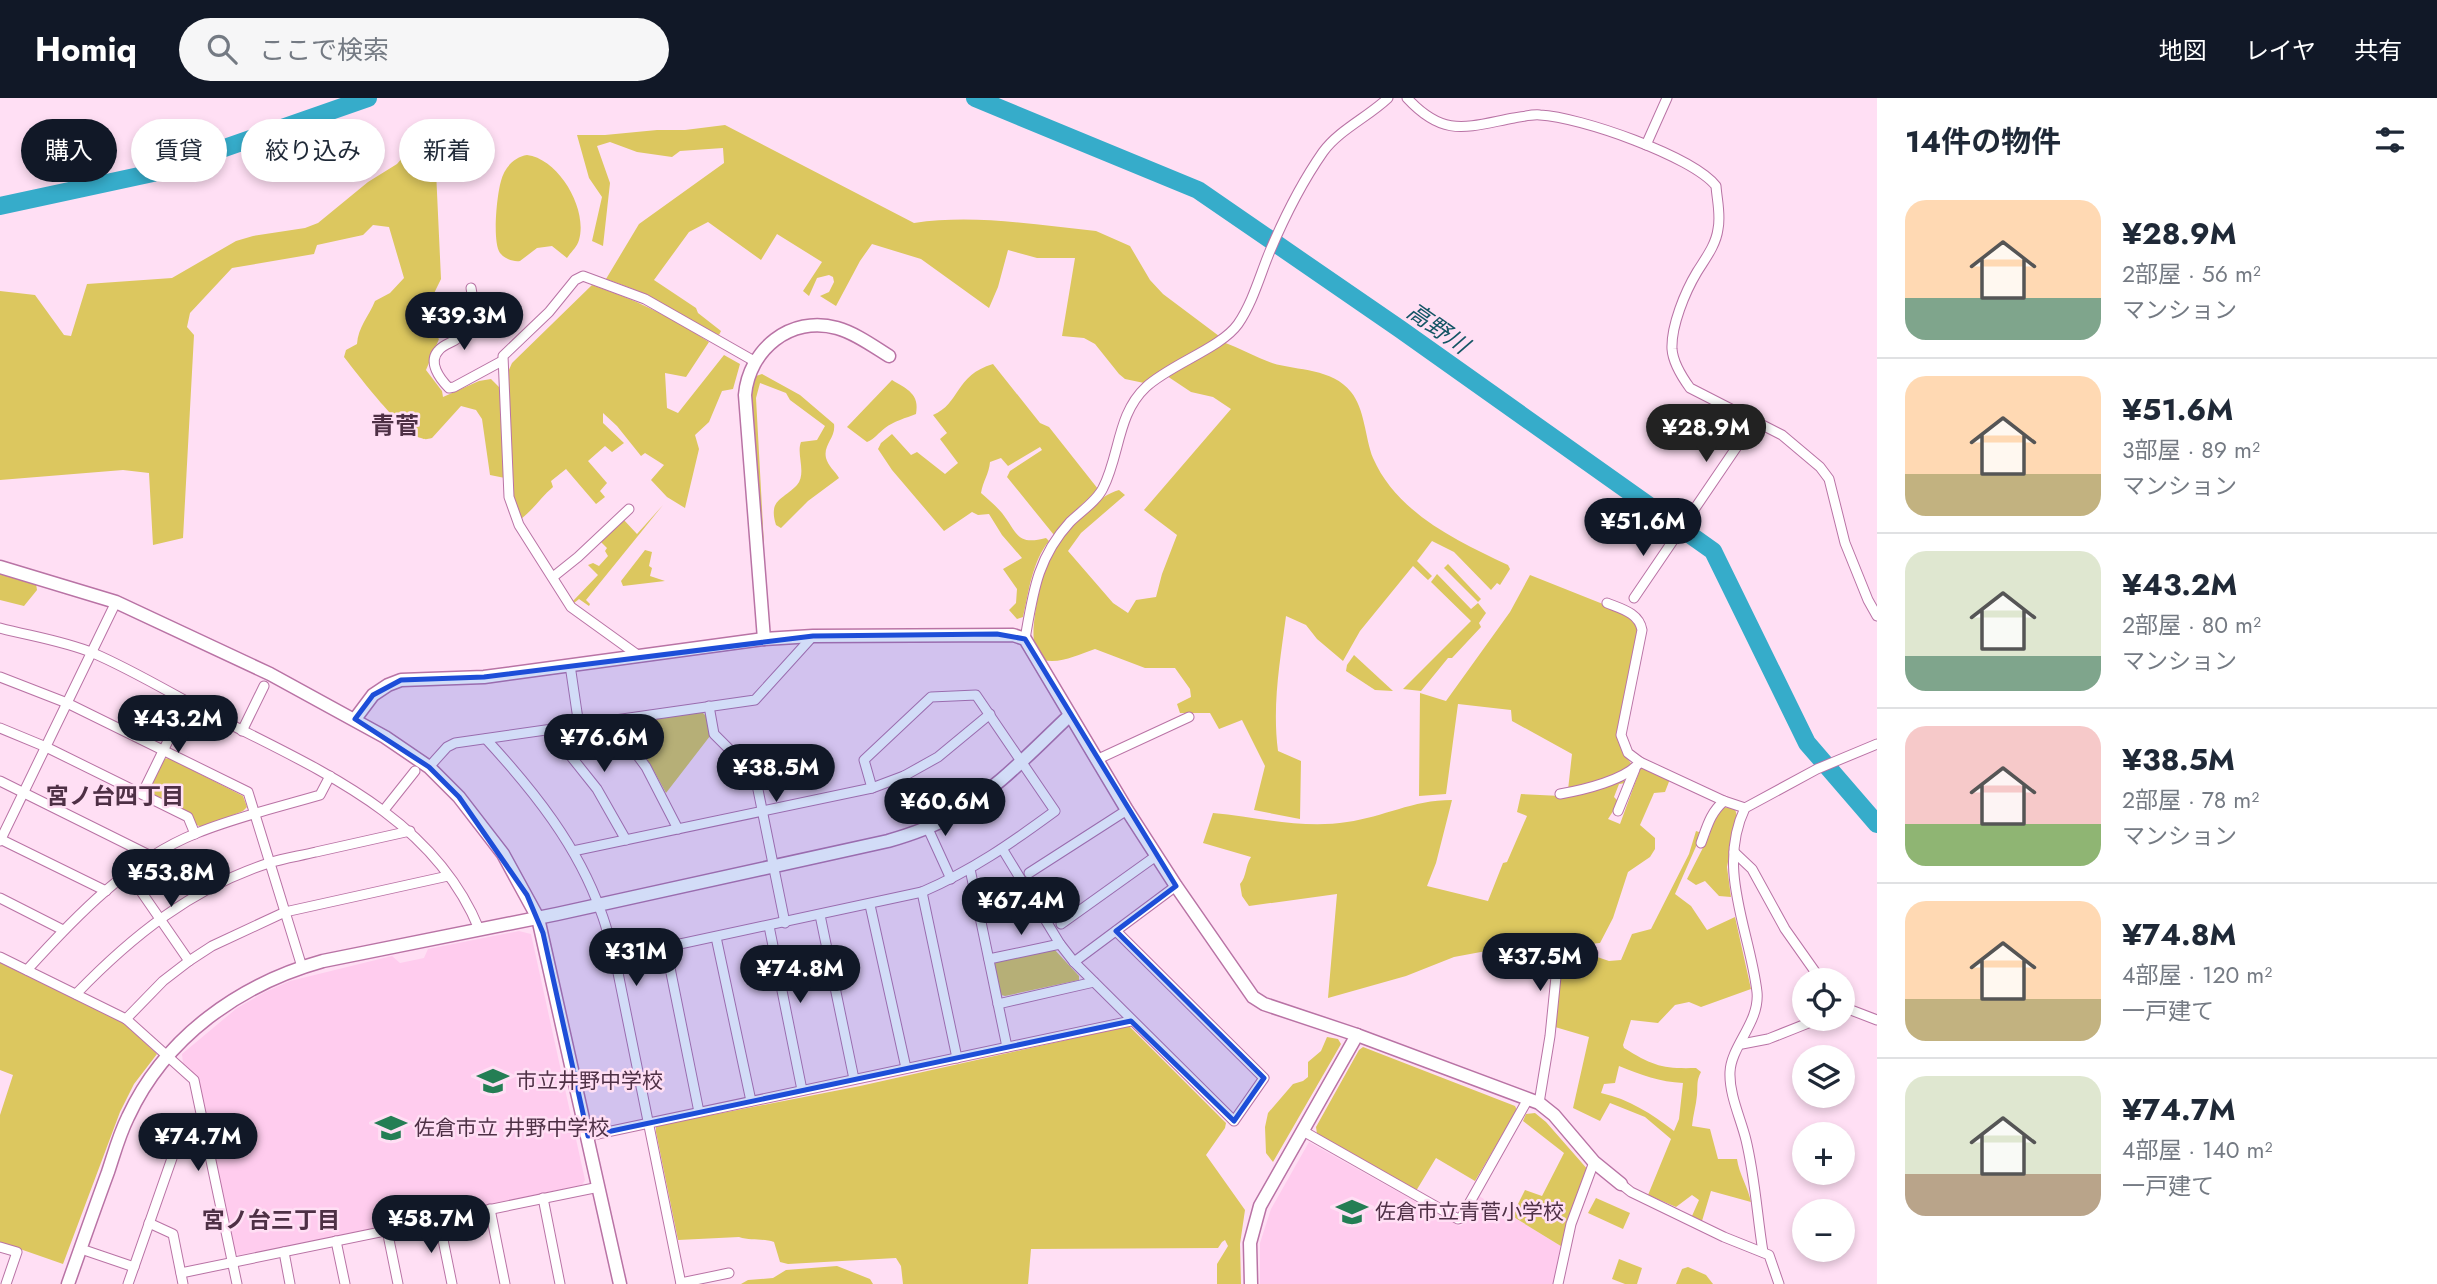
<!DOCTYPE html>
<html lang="ja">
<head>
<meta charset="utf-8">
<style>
  body { margin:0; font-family:Jost,"Noto Sans JP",sans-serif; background:#f6f6f7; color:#1f2937; height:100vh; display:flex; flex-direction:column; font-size:26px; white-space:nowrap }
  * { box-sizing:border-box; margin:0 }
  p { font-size:23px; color:#747a83 }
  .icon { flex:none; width:38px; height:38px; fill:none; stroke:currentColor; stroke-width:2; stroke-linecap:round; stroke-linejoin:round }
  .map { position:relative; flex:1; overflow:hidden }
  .drawer { display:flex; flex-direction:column; background:#fff; width:560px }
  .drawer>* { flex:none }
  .hud { position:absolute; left:21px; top:21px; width:665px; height:63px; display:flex; gap:14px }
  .fabs { position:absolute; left:1792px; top:870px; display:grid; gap:14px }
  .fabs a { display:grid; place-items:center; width:63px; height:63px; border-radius:50%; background:#fff; box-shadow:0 4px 10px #0003; font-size:35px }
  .price { position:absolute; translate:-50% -60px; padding:0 16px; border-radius:24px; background:#111827; color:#fff; font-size:23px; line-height:46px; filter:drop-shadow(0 2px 4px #0008) }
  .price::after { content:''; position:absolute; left:50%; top:42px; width:21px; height:16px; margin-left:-10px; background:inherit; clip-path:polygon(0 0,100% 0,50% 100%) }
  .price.active { background:#222; color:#fff }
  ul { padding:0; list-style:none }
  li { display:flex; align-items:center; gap:21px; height:175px; padding:0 28px }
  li+li { border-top:2px solid #e0e1e3 }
  li span { display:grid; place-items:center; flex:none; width:196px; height:140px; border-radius:21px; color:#555 }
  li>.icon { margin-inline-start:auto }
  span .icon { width:84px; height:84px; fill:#fffc; stroke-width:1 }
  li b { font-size:30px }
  h2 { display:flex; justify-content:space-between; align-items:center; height:84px; padding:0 28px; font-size:30px }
  .chip { padding:0 24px; border-radius:32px; background:#fff; box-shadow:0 4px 10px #0003; font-size:24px; line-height:63px }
  .chip.active { background:#111827; color:#fff }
  header { display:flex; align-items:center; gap:42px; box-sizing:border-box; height:98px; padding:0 35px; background:#111827; color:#fff }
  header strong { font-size:33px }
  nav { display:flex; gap:38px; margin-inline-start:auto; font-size:24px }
  .search { width:490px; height:63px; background:#f6f6f7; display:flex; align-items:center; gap:18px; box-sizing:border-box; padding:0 24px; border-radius:38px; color:#747a83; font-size:26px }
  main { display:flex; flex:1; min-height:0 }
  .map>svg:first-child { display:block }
  .built { fill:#fce }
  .green { fill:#dcc75f; fill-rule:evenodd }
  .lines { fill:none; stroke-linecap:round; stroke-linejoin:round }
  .river { stroke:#36acca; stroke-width:18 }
  .street-casing { stroke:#b973a5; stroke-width:11 }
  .secondary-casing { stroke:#b973a5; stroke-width:15 }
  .street { stroke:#fff; stroke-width:9 }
  .secondary { stroke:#fff; stroke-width:12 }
  .marked { fill:#1d4ed8; fill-opacity:0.2; stroke:#1d4ed8; stroke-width:5; stroke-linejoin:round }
  .labels { text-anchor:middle; stroke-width:5; stroke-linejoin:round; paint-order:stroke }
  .poi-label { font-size:21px; fill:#4e3045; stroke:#ffdff4; text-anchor:start }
  .water-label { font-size:23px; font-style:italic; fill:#145565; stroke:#ffdff4 }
  .neighbourhood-label { font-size:23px; font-weight:bold; fill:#4e3045; stroke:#ffdff4 }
  .quarter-label { font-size:24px; font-weight:bold; fill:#4e3045; stroke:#ffdff4 }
</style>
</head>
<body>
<header>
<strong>Homiq</strong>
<div class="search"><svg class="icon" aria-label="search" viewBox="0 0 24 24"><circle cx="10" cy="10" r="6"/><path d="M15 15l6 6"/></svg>ここで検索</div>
<nav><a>地図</a><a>レイヤ</a><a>共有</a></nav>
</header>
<main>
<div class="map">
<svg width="1877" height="1186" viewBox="0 0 1877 1186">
  <rect width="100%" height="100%" fill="#ffdff4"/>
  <g class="built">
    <path d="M519,833l12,3 54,246 -3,5 -343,70 -4,-2 -38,-176 -14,-14 -1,-9 55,-46 28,-16 25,-11 102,-25 8,7 24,-5 4,-9z"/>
    <path d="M1309,1044l150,84 3,-1 17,-29 85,52 -8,36h-296v-41l11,-34z"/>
  </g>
  <g class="green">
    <path d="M725,27l189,98c61,-9 122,2 182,8l34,15 20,34 13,14 56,42 -75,47 -19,-4 -6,-5 -24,-30 -11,-6 -22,-2 13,-78h-38l-29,-8 -10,37 -9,21 -68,-49 -49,-15 -12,17 -24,45 -16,-10 9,-4 5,-10 -1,-5 -4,-2 -12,3 -8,18 -6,-5 19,-29 -45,-28 -16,26 -53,-38 -19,10 -35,48 42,28 2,5 23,18 -2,4 -7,-3 -79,-43 -27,-10 33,-55 85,-61 -1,-15 -43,3 -8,6 -35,-5 -27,-10 -13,4 13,37 -7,63 -11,-5 10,-44 -13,-19 -12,-43h28l52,-5h28z"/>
    <path d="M432,33l48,2 -3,4 -42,6 4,15 -3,13 5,108 -20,41 18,19 -13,31 16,21 1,6 36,-16 12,-2 9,9 5,90 -15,-3 -8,-56 -6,-9 -15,-4 -29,32c-5,1 -6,2 -11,0 -19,-5 -63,-63 -77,-81l2,-7 11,-6c1,-17 12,-28 18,-43l15,-8 14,-15 -15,-51 -16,-2 -10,10 -46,10 -3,9 -82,14 -42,45 -3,14 7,8 -11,203 -30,7 -4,-72 -26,-3 -123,10v-189l35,4 29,40 7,1 16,-52 85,-6 64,-37 17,-5 52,-8 13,-5 50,-41 29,-18 23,-27z"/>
    <path d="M527,57c32,4 61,54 52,85 -2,7 -8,12 -12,18l-15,-12 -15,2 -17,13c-7,1 -15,-2 -20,-8 -8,-11 -3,-59 1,-72 3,-13 13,-24 26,-26z"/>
    <path d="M592,187c42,14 80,32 117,57l-23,35 -21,-4 2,35 11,5 46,-58 16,9 -7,25 -11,2 -13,31 -14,13 4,14 -14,59 -18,-11 -16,-17 13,-15 -19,-12 -4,3 -24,-30 -14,-13v10l21,20 -12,9 -7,-6 -17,15 19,22 -7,8 5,6 -9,7 -30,-35 -15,12 2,6c-12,10 -19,22 -32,32l-7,-22 -6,-125 4,-9z"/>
    <path d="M1223,244c17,6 32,15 49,21 26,8 60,5 79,29 14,17 14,46 22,66 24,55 84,83 135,107l2,4 -10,16 -3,-2 -6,7 -37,-38 -22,-11 -15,20 15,15 -4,4 -15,-14 -53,65 -17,30 -26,-22 -11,-14 -20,-9c-6,46 -14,89 -8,135l23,10 -1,58 -46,-9 11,-44 -23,-46 -23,9 -9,-16h-30l-3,-9 14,-7 -1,-8 -15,-21h-30l-50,-19c-18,6 -34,15 -52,11 -3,-6 -8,-12 -9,-20 -3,-14 8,-71 15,-84 12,-23 45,-59 70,-66l6,5 -44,38 -13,18 45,52 15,10 8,-13 20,-3 6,-23 15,-39 -33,-25 87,-101 -18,-12 -22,-5 -24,-16z"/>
    <path d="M993,266l47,59 9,4 49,62 -31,30 -13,16 -47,-58 3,-6 32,-21 -2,-3 -32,19 -7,-8 -11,4c-1,12 -7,19 -9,31 7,6 15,13 21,20 15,19 14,33 44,25l3,3c-17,21 -20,50 -26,76l-6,2 -8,-9 7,-7 1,-14 -14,-20 19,-11 -20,-23 -13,-21 -11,1 -6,-3 -28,19 -52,-61 -14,-21 3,-6 11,-9 19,21 6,-3 28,22 13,-11 -18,-24 7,-6 -14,-18c27,-11 22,-40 60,-51z"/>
    <path d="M762,276l38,21 34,29c2,14 -11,20 -8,34 2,8 9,13 13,20l-31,23 -27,27 -5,-3c-8,-26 7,-25 21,-40 10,-12 -1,-31 4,-43l16,-2 8,-14 -35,-26 -4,-7 -26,-10 -4,15 8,147 -3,3 -11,-153 3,-18z"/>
    <path d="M892,282c15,9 28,14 24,34 -10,4 -22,7 -31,14 -7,5 -10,11 -18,14l-20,-15z"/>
    <path d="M663,407l-77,95 4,4 -1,2 -10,-7 -5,4 -1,-2 25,-26 -10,-10 5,-2 6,3 9,-10 -3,-5 2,-3 -7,-7 23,-22 14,15z"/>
    <path d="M645,452l7,2 -3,14 3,2 -2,8 15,5 -42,5 -2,-5z"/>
    <path d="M1448,466l33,35 -3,3 -34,-34z"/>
    <path d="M0,476l36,10 1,6 -13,16 -24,-6z"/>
    <path d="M1437,476l34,35 7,-6 8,10 -7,10 2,4 -29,31h-4l-27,33 -18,-2 68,-68 -40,-39z"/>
    <path d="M1530,477l103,41 6,8 -21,111 6,19 9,12 -48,22 -17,2 4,-36 -60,-33 -1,-11 -53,-6 -12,90 -27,2 1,-103 26,8 64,-89z"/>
    <path d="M1354,557l39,36 -18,-1 -29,-19 1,-6z"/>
    <path d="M702,614l4,4 4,20 -44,57 -16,-29 -27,-35 3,-6z"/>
    <path d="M169,660l74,38 4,11 -4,4 -40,16 -7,-2 -5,-11 -40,-20 -3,-6 15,-29z"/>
    <path d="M1641,669l29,12 -5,13 -11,1 -14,32 15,13v11l-5,8 -22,15 -15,46 -13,25 -44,4 -53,-3 -6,5 -43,8 -48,19 -78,22 9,-104 -88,12 -7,-10 -2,-12c7,-8 5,-18 11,-27l-48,-14 10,-30c44,4 89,16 134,9 37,-5 65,-22 105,-22l-16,63 -9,23 61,15 15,-38 4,-1 20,-46 -10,-4 4,-18 40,2 61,-18 4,5 -7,1 -5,13 5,5 -11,17 12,5z"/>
    <path d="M1723,709l12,2 2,7 -10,51 4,30 -12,-1 -14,-15 -9,4 -9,-6 23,-45c-1,-10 4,-22 13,-27z"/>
    <path d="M1696,733l3,1 -1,10 -23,52 16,12 16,24 28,-13 16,72 -50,18 -12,-5 -14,3 -17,18 -27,-3 -8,25 1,3c29,18 39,21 72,20l5,4c-5,9 -3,14 -4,23 -1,11 -4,20 -5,31l18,3 8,30h19c2,15 11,28 14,43l-40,-11 -9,30 -10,-5 7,-16 -7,-5 -16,12 -28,-12 23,-56 -26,-22 -35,-14 -10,18 -27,-13 16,-71 -34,-10 6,-78 4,-3 44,15 12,-1 11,-26 19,-5 38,-75zM1619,968c22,9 41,16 64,17l-4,36 -5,12c-22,-17 -45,-32 -73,-38l3,-9 11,-1z"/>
    <path d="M1054,851l25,27v4l-74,16 -4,-1 -7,-30 3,-5z"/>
    <path d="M0,864l124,61 33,31 -23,30 -14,28 -57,152 -63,-22v-127l13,-40 -13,-5z"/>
    <path d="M1129,928l97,97 -1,5 -19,27 39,55 -5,34 1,40h-24v-20l11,-18 -3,-6 -3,2 -4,6 -187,1 -3,35h-125l-2,-18 -5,-8 -108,6 -8,-2 -6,-20c-11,-4 -23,-1 -35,-5l-61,3 -22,-108v-5l5,-2 199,-39z"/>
    <path d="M1327,939l11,2 3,5 -68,118 -7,-9 -1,-26 3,-14 25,-29 10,-3 5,-4v-15l13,-11z"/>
    <path d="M1363,949l152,59 2,4 -42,71 -39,-23 -20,33 -99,-57 -1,-7 43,-77z"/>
    <path d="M1535,1015l11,9 43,49 -25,77 -52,-32 13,-26 17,6 22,-43 -41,-32 3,-7z"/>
    <path d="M1596,1100l34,15 -7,16 -35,-16z"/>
    <path d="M1619,1161l23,9 -5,16h-12l-13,-5z"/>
    <path d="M837,1168l33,13 3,5h-132l7,-4 25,-2 13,-8z"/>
    <path d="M1688,1169l18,8 7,9h-37l6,-15z"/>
  </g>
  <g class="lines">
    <g class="river">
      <path d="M975,0l223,92 202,139 313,222 94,192 70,81"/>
      <path d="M0,108l153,-33 215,-75"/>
    </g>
    <defs>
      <g id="street">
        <path d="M1407,0c37,40 59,29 107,20 8,-1 18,-4 26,-3 40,2 152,41 176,71 1,14 5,29 2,43 -2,16 -13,30 -21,43 -12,20 -26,54 -25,77 1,14 10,28 18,39l92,47 38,32 9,12 16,64 23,57 9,16"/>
        <path d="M1646,47l21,-47"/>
        <path d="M471,190c4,18 2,38 -13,50 -6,5 -14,6 -19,12 -12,12 1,29 10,38l5,-1 48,-26"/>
        <path d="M553,479l25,-20 51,-48"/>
        <path d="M1634,500l121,-178"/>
        <path d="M1607,505c15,6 32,10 35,27l-21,105 7,18 12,9 84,39 21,7"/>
        <path d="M0,530c30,8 64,13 93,25 42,18 82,43 123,64 101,52 217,99 263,212"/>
        <path d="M1025,541c8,-46 12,-81 45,-117 10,-10 27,-21 33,-34 17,-33 14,-74 43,-101 25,-23 75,-39 92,-63 15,-22 22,-49 32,-73 14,-33 32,-69 53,-99 16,-22 45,-35 65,-54"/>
        <path d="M639,558l-68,-49 -52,-82 -10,-28 -6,-141 46,-44 26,-32 8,-4 62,23 109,62"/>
        <path d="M570,567l9,61"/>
        <path d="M0,579l67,26 181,89 54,175"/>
        <path d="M709,608l5,28 41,41 30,148"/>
        <path d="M612,623l34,46 32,62"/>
        <path d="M0,630l46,19 142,70 7,17"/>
        <path d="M550,632l47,59 29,51"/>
        <path d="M242,633l22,-45"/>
        <path d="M486,641c47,51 92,107 115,173 6,15 9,31 14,46l66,326"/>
        <path d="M1096,662l93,-43"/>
        <path d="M429,669l18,-20 8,-4 300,-43 58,-64"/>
        <path d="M904,678l19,44"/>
        <path d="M0,683l153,76"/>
        <path d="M142,696l45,-92"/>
        <path d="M1560,696c23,-4 66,-14 80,-32"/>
        <path d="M384,712l31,-39"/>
        <path d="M1618,713l17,-42"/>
        <path d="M930,735l21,46"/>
        <path d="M0,741l106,52"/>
        <path d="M0,743l116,-239"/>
        <path d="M1701,745c6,-16 9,-30 23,-42"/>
        <path d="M1003,752l57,94 14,18 160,159 30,-43 -148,-147"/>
        <path d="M573,753l299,-63 32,-12 34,-19 52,-43"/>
        <path d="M1734,754l18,17 33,60 36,51"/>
        <path d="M970,771l37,178"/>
        <path d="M1029,775l98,-63"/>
        <path d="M129,776l60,87"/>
        <path d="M922,794l35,166"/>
        <path d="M0,800l63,32"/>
        <path d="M870,807l36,163"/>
        <path d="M820,817l34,164"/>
        <path d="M1061,826l95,-68"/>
        <path d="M769,828l33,164"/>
        <path d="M716,839l35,164"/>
        <path d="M666,850l33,164"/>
        <path d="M0,859l126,62 68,61 43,204"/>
        <path d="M615,860l307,-66c51,-22 88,-48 133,-81l-79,-116 -45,2 -67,63 8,28"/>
        <path d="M989,861l71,-15"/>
        <path d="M1074,864l102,-76"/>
        <path d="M27,872c48,-53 102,-110 170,-137 39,-16 82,-26 123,-38l10,-19"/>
        <path d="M76,896c56,-58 116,-106 193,-131 15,-5 31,-7 47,-11 31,-7 62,-14 94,-21"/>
        <path d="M998,906l96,-22"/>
        <path d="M1843,909l34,13"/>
        <path d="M126,921l37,-38 26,-20 23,-15 73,-34 163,-36"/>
        <path d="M1742,946l26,-5 53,-21"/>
        <path d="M1539,1005l11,-67 9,-89 6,-3 28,9"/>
        <path d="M1303,1033l155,88 3,-1 67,-119"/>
        <path d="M588,1038l543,-115"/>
        <path d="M1621,1086l10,8 93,45 45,18 10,29"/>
        <path d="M543,1100l17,86"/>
        <path d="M490,1111l15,75"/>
        <path d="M439,1122l13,64"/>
        <path d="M149,1125l24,11 10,50"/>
        <path d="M387,1132l11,54"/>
        <path d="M336,1143l9,43"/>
        <path d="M0,1149l17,5 -11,32"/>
        <path d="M87,1153l47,16"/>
        <path d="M284,1154l6,32"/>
        <path d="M1763,1154c-6,-37 -8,-75 -17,-112 -5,-21 -17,-45 -16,-68 1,-26 30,-50 27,-80 -7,-61 -41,-123 -12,-184l72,-39 60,-25"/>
        <path d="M181,1175l418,-86"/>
        <path d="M681,1185l48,-10"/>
        <path d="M128,1186l50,-143 6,-6 20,-5"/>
        <path d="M1558,1186l13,-60 23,-62"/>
      </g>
      <g id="secondary">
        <path d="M0,469l116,35 154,72 115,63 44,30 30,30 44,57 35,64 82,366"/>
        <path d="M764,541l-19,-244c4,-45 45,-80 92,-67 18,5 36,18 52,28"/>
        <path d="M355,621l18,-24 15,-10 13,-5 83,-3 280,-38 49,-3 200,-1 12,4 102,171 49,76 77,111 11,7 93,31 182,68 15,12 40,47 27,22"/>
        <path d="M68,1186c13,-37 26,-74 40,-112 6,-18 11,-37 20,-55 37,-80 112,-133 195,-156l234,-47 331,-73c21,-6 42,-13 61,-24 46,-26 82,-65 120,-101"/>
        <path d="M1251,1186l-1,-41 10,-37 97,-171"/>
      </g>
    </defs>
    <use href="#street" class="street-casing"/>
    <use href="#secondary" class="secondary-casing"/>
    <use href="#street" class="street"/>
    <use href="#secondary" class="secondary"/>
  </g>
  <path class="marked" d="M997,536l28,5 151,247 -60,45 148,147 -30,43 -103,-100 -543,115 -45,-203 -16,-38 -68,-98 -30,-30 -74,-48 18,-24 28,-15 83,-3 329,-41z"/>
  <defs>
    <symbol id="school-bare" viewBox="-9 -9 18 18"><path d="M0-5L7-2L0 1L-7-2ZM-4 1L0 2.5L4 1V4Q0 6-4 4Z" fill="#247e54" stroke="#ffdff4" stroke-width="2.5" paint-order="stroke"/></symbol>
  </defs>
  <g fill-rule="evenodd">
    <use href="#school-bare" x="471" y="961" width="44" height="44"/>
    <use href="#school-bare" x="369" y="1008" width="44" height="44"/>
    <use href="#school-bare" x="1330" y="1092" width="44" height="44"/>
  </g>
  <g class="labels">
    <g class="poi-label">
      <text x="516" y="990">市立井野中学校</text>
      <text x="414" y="1037">佐倉市立 井野中学校</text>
      <text x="1375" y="1121">佐倉市立青菅小学校</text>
    </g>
    <g class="water-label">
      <text transform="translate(1438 230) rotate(35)" y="8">高野川</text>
    </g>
    <g class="neighbourhood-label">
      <text x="115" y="706">宮ノ台四丁目</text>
      <text x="271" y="1130">宮ノ台三丁目</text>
    </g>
    <g class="quarter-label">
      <text x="395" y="336">青菅</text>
    </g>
  </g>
</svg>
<div class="fabs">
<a><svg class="icon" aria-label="locate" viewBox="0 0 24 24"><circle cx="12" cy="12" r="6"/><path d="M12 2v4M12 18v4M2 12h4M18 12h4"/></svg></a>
<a><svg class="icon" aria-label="layers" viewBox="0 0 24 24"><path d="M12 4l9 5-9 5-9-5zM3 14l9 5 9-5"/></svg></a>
<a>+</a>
<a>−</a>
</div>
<b class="price" style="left:464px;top:254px">¥39.3M</b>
<b class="price active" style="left:1706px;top:366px">¥28.9M</b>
<b class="price" style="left:1643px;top:460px">¥51.6M</b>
<b class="price" style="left:178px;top:657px">¥43.2M</b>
<b class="price" style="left:604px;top:676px">¥76.6M</b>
<b class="price" style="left:776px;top:706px">¥38.5M</b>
<b class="price" style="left:945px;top:740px">¥60.6M</b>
<b class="price" style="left:171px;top:811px">¥53.8M</b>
<b class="price" style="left:1021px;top:839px">¥67.4M</b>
<b class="price" style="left:636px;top:890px">¥31M</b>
<b class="price" style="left:1540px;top:895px">¥37.5M</b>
<b class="price" style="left:800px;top:907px">¥74.8M</b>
<b class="price" style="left:198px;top:1075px">¥74.7M</b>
<b class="price" style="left:431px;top:1157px">¥58.7M</b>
<div class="hud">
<a class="chip active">購入</a>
<a class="chip">賃貸</a>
<a class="chip">絞り込み</a>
<a class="chip">新着</a>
</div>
</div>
<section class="drawer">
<h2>14件の物件<svg class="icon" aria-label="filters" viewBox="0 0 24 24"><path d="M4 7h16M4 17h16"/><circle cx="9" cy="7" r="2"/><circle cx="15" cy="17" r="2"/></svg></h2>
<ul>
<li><span style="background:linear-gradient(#ffd9b3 70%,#7fa58c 0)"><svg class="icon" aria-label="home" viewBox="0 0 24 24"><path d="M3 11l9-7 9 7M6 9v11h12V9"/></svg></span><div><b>¥28.9M</b><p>2部屋 · 56 m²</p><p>マンション</p></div></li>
<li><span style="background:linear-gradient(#ffd9b3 70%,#c2b280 0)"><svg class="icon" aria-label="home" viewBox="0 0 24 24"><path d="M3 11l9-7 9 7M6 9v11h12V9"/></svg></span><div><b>¥51.6M</b><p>3部屋 · 89 m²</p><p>マンション</p></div></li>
<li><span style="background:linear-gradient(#dfe7d0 75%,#7fa58c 0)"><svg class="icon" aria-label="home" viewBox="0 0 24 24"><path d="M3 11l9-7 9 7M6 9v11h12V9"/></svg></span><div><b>¥43.2M</b><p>2部屋 · 80 m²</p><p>マンション</p></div></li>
<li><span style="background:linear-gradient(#f6c9c9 70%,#8fb573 0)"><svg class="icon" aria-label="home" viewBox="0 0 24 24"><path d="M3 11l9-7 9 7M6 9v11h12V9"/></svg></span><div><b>¥38.5M</b><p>2部屋 · 78 m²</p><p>マンション</p></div></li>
<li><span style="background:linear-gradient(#ffd9b3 70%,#c2b280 0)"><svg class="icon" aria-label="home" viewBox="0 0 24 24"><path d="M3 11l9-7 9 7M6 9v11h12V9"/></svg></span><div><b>¥74.8M</b><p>4部屋 · 120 m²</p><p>一戸建て</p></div></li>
<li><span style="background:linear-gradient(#dfe7d0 70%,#b9a48a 0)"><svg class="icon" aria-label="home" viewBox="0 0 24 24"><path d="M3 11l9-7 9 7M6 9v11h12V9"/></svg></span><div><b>¥74.7M</b><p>4部屋 · 140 m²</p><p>一戸建て</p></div></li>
</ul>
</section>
</main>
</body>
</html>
